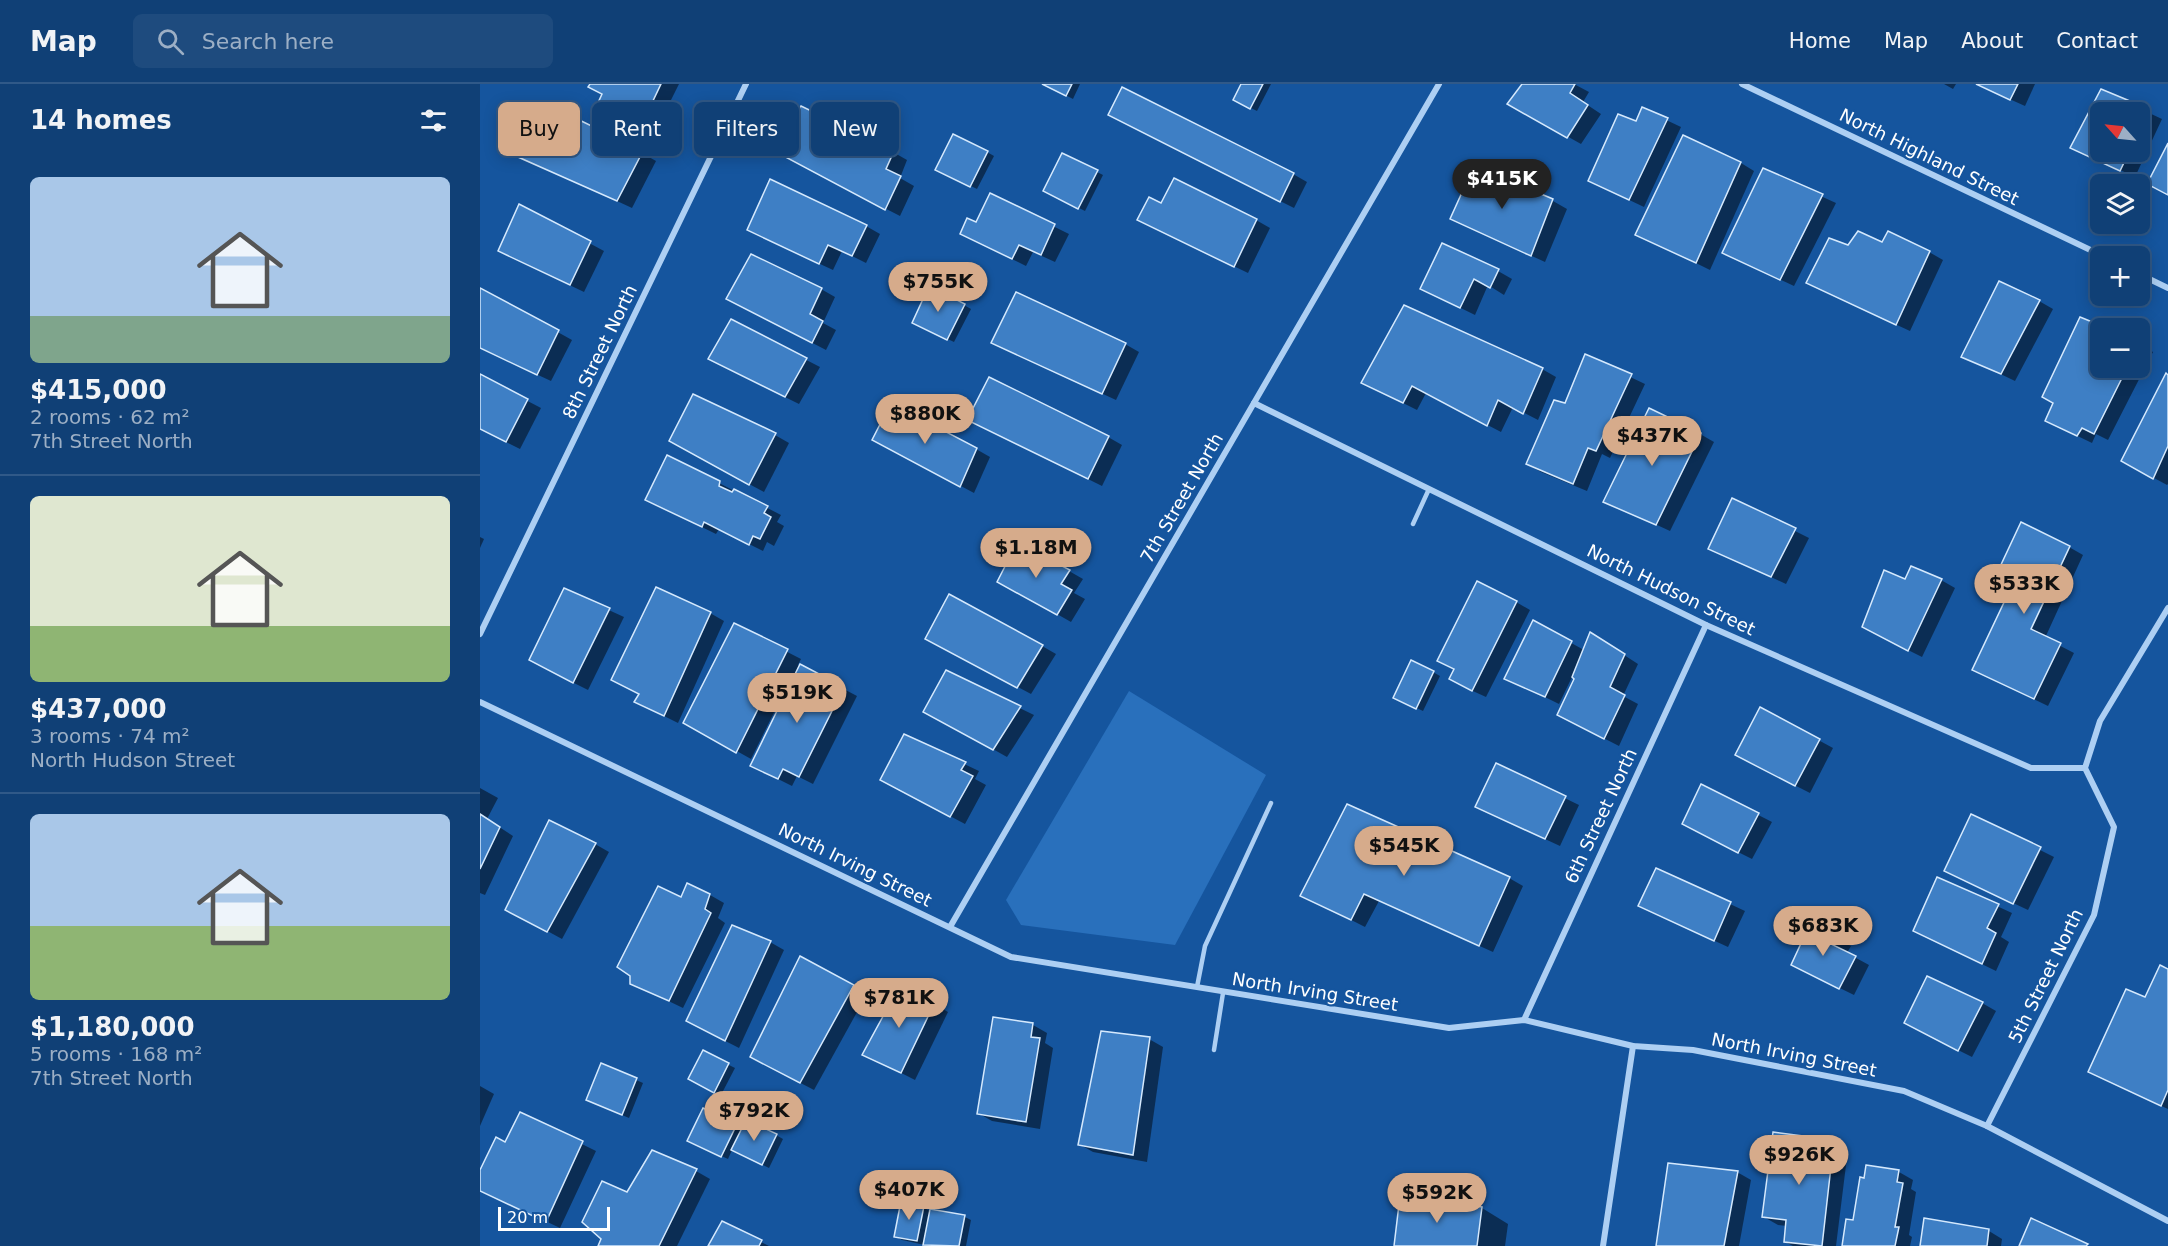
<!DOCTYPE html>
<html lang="en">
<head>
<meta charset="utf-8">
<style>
  body { margin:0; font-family:"DejaVu Sans",sans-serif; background:#1e4b7e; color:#f1f3f6; height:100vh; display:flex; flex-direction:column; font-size:22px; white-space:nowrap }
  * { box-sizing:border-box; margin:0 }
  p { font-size:20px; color:#9cafc5 }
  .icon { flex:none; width:33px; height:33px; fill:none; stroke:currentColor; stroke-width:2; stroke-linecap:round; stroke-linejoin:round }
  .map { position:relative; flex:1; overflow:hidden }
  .side { display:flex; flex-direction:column; background:#104076; width:480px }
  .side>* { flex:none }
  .hud { position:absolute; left:18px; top:18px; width:570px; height:54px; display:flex; gap:12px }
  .needle { width:39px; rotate:297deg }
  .buttons { position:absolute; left:1610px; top:18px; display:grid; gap:12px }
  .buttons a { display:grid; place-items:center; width:60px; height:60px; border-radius:9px; background:#104076; box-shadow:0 3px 15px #0003,0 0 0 2px #305988; font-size:30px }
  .scale { position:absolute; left:18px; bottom:15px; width:112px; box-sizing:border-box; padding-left:6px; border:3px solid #fff; border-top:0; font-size:16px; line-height:21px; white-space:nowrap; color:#fff; -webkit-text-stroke:4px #15559e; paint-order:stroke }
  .price { position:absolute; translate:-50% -51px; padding:0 14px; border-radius:21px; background:#d6ab8b; color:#111; font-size:20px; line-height:39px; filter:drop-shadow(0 2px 3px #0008) }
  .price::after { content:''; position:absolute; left:50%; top:36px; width:18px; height:14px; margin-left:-9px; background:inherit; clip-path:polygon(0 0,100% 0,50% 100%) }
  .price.current { background:#222; color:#fff }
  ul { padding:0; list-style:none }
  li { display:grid; align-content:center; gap:12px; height:318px; padding:0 30px }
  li+li { border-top:2px solid #305988 }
  li span { display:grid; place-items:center; height:186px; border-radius:9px; color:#555 }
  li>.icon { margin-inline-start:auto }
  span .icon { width:108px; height:108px; fill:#fffc; stroke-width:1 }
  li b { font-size:26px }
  h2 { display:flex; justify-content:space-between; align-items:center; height:72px; padding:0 30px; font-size:26px }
  .tag { padding:0 21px; border-radius:9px; background:#104076; box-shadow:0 3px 15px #0003,0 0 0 2px #305988; font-size:21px; line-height:54px }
  .tag.current { background:#d6ab8b; color:#111 }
  header { display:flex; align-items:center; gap:36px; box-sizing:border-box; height:84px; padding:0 30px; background:#104076; border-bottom:2px solid #305988 }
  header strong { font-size:28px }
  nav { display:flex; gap:33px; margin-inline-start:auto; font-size:21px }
  .search { width:420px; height:54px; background:#1e4b7e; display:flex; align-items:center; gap:15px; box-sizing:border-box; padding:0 21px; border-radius:9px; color:#9cafc5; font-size:22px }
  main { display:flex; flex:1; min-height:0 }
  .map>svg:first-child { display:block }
  .green { fill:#2970bc }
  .shadow { fill:#0007; fill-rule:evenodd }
  .building { fill:#3e7fc5; stroke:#d5e9fd; stroke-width:1.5 }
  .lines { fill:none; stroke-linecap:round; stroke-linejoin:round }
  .lane { stroke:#adcff3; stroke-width:4.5 }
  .street { stroke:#adcff3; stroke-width:6 }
  .labels { text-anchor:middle; stroke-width:4.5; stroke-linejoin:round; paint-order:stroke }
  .street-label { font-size:18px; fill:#fff; stroke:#15559e }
</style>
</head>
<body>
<header>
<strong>Map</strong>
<div class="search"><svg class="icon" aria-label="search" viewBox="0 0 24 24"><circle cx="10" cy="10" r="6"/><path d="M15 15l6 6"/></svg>Search here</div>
<nav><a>Home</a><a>Map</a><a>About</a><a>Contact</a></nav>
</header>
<main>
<section class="side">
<h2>14 homes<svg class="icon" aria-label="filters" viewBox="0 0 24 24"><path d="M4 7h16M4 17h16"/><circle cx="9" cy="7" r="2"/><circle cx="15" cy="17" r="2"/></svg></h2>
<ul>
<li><span style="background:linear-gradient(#a9c7e8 75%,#7fa58c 0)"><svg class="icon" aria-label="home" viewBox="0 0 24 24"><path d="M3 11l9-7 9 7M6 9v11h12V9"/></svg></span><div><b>$415,000</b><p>2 rooms · 62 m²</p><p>7th Street North</p></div></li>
<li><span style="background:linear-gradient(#dfe7d0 70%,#8fb573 0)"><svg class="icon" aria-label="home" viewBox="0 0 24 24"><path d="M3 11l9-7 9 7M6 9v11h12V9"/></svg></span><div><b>$437,000</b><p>3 rooms · 74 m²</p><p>North Hudson Street</p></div></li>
<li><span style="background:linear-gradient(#a9c7e8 60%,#8fb573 0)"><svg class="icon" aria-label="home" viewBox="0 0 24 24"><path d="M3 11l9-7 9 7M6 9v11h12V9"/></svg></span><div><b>$1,180,000</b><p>5 rooms · 168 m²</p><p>7th Street North</p></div></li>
</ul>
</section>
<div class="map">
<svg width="1688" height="1162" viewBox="0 0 1688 1162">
  <rect width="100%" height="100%" fill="#15559e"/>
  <path class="green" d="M649,607l137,84 -91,170 -154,-20 -15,-25z"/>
  <g class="shadow">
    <path d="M111,0h88l-24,48 -43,-20 -9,-18z"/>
    <path d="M564,0h36l-7,15z"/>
    <path d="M763,0h28l-14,27 -22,-11z"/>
    <path d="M1044,0h50l15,8 -6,10 18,12 -20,30 -71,-40z"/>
    <path d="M1464,0h12l-3,5z"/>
    <path d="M1496,0h59l-10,22z"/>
    <path d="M1622,7l60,28 -27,58 -63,-30zM1620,28h39v40h-39z"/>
    <path d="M1163,25l38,18 -37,80 -40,-19z"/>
    <path d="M643,38l170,52 14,8 -13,26z"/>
    <path d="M81,47l81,22 14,8 -24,47 -112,-52z"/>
    <path d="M413,68l14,8 -7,18 14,8 -14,30 -109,-56z"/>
    <path d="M507,68l7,4 -17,33 -33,-16z"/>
    <path d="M1261,79l13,8 -44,99 -73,-36z"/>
    <path d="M995,84l78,33 14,8 -22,53 -79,-36z"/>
    <path d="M1283,86l73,33 -42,83 -70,-33z"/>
    <path d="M617,88l6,3 -18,36 -34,-17z"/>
    <path d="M510,111l79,39 -14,28 -22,-10 -7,14 -51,-25 1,-17z"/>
    <path d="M682,121l94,15 14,8 -22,45 -95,-46z"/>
    <path d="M40,122l84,45 -20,41 -71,-34z"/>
    <path d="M386,142l14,8 -14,29 -24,-12 -9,19 -71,-33z"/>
    <path d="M1402,160l47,8 14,8 -33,71 -89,-41z"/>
    <path d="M1018,187l14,8 -8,16 -16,-10 -13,30 -53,-26z"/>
    <path d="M0,205l92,51 -21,41 -71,-33z"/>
    <path d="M341,205l14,8 -12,26 13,7 -10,20 -85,-44z"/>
    <path d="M1559,217l14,8 -38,72 -52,-25z"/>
    <path d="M484,221l7,4 -17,33 -34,-16z"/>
    <path d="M1600,235l23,9h-3v40h39v-24l14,8 -45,88 -12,-6 -4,9 -31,-15 -6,-25z"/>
    <path d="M251,237l89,46 -21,37 -75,-37z"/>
    <path d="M513,259l132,1 14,8 -23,48z"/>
    <path d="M1106,272l59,28 -35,74 -8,-4 -15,37 -46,-19 -14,-8 39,-59z"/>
    <path d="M1062,285l14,8 -18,43 -25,-13 -12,25 -75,-39 -9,17 -40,-20z"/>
    <path d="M0,292l61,32 -21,41 -40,-20z"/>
    <path d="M1688,292v108l-1,1 -44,-24z"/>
    <path d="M503,343l125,10 14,8 -20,41z"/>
    <path d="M1220,350l14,8 -44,89 -65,-30z"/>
    <path d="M295,351l14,8 -25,49 -80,-43z"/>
    <path d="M408,363l88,2 14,8 -16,36z"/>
    <path d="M239,399l62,32 -4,7 7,4 -10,20 -7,-4 -4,9 -44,-22 -3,5 -55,-27z"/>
    <path d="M1253,416l76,38 -23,46 -76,-35z"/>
    <path d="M0,453l4,2 -4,9z"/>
    <path d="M1589,463l14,8 -38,83 29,15 -26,53 -60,-29z"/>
    <path d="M589,487l14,8 -9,14 11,6 -14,23 -72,-41z"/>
    <path d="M1461,496l14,8 -33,69 -44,-22 27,-54z"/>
    <path d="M85,506l59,27 -36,73 -44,-22z"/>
    <path d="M1036,518l14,8 -44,87 -22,-10z"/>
    <path d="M230,529l14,8 -46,102 -28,-14 -10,-15z"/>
    <path d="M1053,538l51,28 20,-8 34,22 -15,32 15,8 -19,42 -47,-24 4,-43 -3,-4 -14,29 -53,-26z"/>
    <path d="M255,541l66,34 -3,6 59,31 -44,88 -16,-8 -5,10 -40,-20 38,-79 -3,-1 -36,73 -66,-37z"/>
    <path d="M461,562h101l14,8 -25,40z"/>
    <path d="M466,588l88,43 -27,42 -82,-46z"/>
    <path d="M953,588l7,4 -17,35 -21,-10z"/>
    <path d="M1281,625l72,39 -23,45 -59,-30z"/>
    <path d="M425,652l74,35 -4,8 11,6 -21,39 -70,-37z"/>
    <path d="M1017,681l82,40 -19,41 -69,-32z"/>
    <path d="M1222,702l70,36 -20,37 -54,-27z"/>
    <path d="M0,704l18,10 -11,21 26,17 -28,59 -5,-2z"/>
    <path d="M1492,732l82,41 -26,53 -68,-32z"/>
    <path d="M115,760l14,8 -47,87 -44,-24z"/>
    <path d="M1177,786l88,41 -17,36 -89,-41z"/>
    <path d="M1029,794l14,8 -30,66 -114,-51 -14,26 -63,-32z"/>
    <path d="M1458,795l74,34 -11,24 8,5 -13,29 -82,-40z"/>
    <path d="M230,811l14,8 -6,15 7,5 -42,85 -52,-25 50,-84z"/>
    <path d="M1331,842l40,20 -4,7 22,12 -15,30 -47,-23z"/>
    <path d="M290,858l14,8 -45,98 -37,-19z"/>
    <path d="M321,874l66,36 -53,96 -48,-25z"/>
    <path d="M1688,887v138l-65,-30 43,-80z"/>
    <path d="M1502,919l14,8 -24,46 -52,-26z"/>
    <path d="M454,920l14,8 -33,68 -51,-26z"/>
    <path d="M514,934l39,7 14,8 -2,10 8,5 -13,81 -48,-8 -14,-8z"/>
    <path d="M669,955l14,8 -16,115 -54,-10 -14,-8z"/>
    <path d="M223,968l32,16 -14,27 -25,-13z"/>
    <path d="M122,981l41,18 -14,35 -35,-15z"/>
    <path d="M0,1002l14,8 -14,32z"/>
    <path d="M41,1030l75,37 -36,77 -80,-38v-16l26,-30z"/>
    <path d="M256,1041l7,4 33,6 7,4 -14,29 -37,-18 -4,9 -33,-15z"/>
    <path d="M1295,1050l59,7 14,8 -12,97h-43l-8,-4 2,-16 -9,-1 -14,-8z"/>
    <path d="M1387,1083l32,5 14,8 -2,9 5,3 -7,43 3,2 -2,9h-67l11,-24z"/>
    <path d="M216,1087l14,8 -33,67h-78z"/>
    <path d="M1257,1088l14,8 -12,66h-82z"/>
    <path d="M443,1123l8,5 34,5 6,3 -5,26h-37l-27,-6 -7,-4z"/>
    <path d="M1002,1124l26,16 -3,22h-110z"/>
    <path d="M242,1139l39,19 8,4h-59z"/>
    <path d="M1509,1147l13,8 -1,7h-80z"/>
  </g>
  <g class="building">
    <path d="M110,0h71l-20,42 -44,-21 5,-11 -14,-7z"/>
    <path d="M562,0h30l-6,12z"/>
    <path d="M761,0h22l-13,25 -17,-9z"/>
    <path d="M1042,0h53l-5,9 18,12 -21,33 -60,-34z"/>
    <path d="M1496,0h42l-8,16z"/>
    <path d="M642,3l172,86 -14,29 -172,-87z"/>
    <path d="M1621,5l48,20 -10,21v-18h-39v40h29l-9,19 -50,-23z"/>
    <path d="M321,22l93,45 -8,18 15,7 -16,34 -109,-58z"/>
    <path d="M1162,23l26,11 -39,82 -41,-19 30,-67 18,7z"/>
    <path d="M87,30l76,37 -26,50 -99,-44 18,-39 25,11z"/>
    <path d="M473,50l35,17 -18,36 -35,-17z"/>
    <path d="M1203,51l58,27 -45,101 -61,-28z"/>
    <path d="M1688,59v52l-21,-11z"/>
    <path d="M582,69l36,17 -20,39 -35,-18z"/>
    <path d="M994,82l79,33 -22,57 -81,-37z"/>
    <path d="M1283,84l60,26 -43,86 -58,-27z"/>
    <path d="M694,94l83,41 -23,48 -97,-47 12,-23 12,6z"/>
    <path d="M290,95l97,46 -15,31 -24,-11 -9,19 -72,-34z"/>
    <path d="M510,109l65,31 -14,31 -22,-10 -7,14 -52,-25 7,-16 9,4z"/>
    <path d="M39,120l72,37 -21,44 -72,-34z"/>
    <path d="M1378,147l24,11 6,-11 42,20 -34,74 -90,-42 23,-45 19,7z"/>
    <path d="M962,159l57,26 -9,19 -16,-9 -14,29 -40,-19z"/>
    <path d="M271,170l71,34 -12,26 13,7 -11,22 -86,-44z"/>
    <path d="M1519,197l41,19 -39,74 -40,-17z"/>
    <path d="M449,202l36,18 -18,36 -35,-17z"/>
    <path d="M0,204l79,42 -22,45 -57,-27z"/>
    <path d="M536,208l110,51 -24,51 -111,-51z"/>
    <path d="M924,221l139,63 -20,46 -25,-14 -11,26 -75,-40 -9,17 -42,-20z"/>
    <path d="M1600,233l27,11h-7v40h27l-33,66 -12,-6 -5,8 -32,-15 8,-18 -11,-6z"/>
    <path d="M251,235l76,39 -22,39 -77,-38z"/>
    <path d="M1105,270l47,20 -36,77 -8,-3 -15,36 -47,-20 28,-64 11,3z"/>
    <path d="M1686,289l2,2v71l-15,33 -32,-18z"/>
    <path d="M0,290l48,25 -22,43 -26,-13z"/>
    <path d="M509,293l120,59 -21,43 -121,-59z"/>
    <path d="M213,310l83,39 -27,52 -80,-44z"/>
    <path d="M411,319l86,45 -17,39 -88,-47z"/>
    <path d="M1169,324l52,25 -45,92 -53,-23z"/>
    <path d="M187,371l53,26 -1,5 13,6 2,-3 34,17 -4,7 7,4 -11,22 -7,-3 -4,9 -45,-23 -2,5 -57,-27z"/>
    <path d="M1252,414l64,30 -25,49 -63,-28z"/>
    <path d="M1541,438l49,24 -39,83 30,14 -27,56 -62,-29 44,-93 -17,-8z"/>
    <path d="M537,459l53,27 -9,14 11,6 -15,25 -60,-33z"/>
    <path d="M1431,482l31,13 -34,72 -46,-24 22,-57 21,9z"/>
    <path d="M997,497l40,20 -45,90 -23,-12 5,-10 -17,-8z"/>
    <path d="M176,503l55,25 -47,104 -30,-14 5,-8 -28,-14z"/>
    <path d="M84,504l46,20 -37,75 -44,-23z"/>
    <path d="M469,510l94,51 -26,43 -92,-49z"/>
    <path d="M1053,536l39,21 -27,56 -41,-18z"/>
    <path d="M254,539l54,26 -52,104 -53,-30z"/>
    <path d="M1110,548l35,22 -15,33 15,8 -21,44 -47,-24 17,-36 -2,-2z"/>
    <path d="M931,576l23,11 -18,38 -23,-11z"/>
    <path d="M320,580l44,23 -45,90 -16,-8 -5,10 -28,-13z"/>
    <path d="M466,586l75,36 -28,44 -70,-38z"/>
    <path d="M1280,623l60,32 -25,47 -60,-31z"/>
    <path d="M424,650l62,28 -5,8 12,6 -23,41 -70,-37z"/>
    <path d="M1016,679l70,33 -21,43 -70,-32z"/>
    <path d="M1221,700l58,29 -21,40 -56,-29z"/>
    <path d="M867,720l163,73 -31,69 -115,-52 -13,26 -51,-24z"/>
    <path d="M0,730l20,13 -20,42z"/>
    <path d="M1491,730l70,33 -28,57 -69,-33z"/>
    <path d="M69,736l47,23 -49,89 -42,-22z"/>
    <path d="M1176,784l75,34 -17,39 -76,-35z"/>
    <path d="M1457,793l62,27 -12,24 9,5 -14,31 -69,-33z"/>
    <path d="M207,799l23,11 -5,15 6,4 -42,88 -39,-17v-8l-13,-9 41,-81 23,11z"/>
    <path d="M1330,840l28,13 -5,8 23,11 -17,33 -48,-24z"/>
    <path d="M252,841l39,16 -46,100 -39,-20z"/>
    <path d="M320,872l54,29 -54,98 -50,-26z"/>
    <path d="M1680,881l8,4v121l-7,16 -73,-34 38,-83 19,8z"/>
    <path d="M1447,892l56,26 -25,49 -54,-28z"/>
    <path d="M420,901l35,17 -34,71 -39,-18z"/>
    <path d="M513,933l40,6 -2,14 9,1 -14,84 -49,-8z"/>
    <path d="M621,947l49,6 -17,118 -55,-10z"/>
    <path d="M223,966l26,13 -15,30 -26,-14z"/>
    <path d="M121,979l36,15 -15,37 -36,-15z"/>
    <path d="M223,1024l34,16 -16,33 -34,-16z"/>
    <path d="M40,1028l63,29 -37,81 -66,-31v-21l16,-33 9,5z"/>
    <path d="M266,1036l31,14 -15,31 -31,-15z"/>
    <path d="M1293,1048l61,8 -12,106 -38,-4 2,-22 -24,-3z"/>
    <path d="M172,1066l45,19 -38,77h-61l3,-7 -19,-17 20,-41 25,11z"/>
    <path d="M1188,1079l70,8 -14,75h-68z"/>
    <path d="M1386,1081l33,5 -2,12 6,1 -8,44h4l-4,19h-53l4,-27 7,1 7,-43 4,1z"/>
    <path d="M920,1112l82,11 -5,39h-83z"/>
    <path d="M421,1117l23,5 -7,35 -23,-4z"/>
    <path d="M450,1125l35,6 -6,31 -36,-1z"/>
    <path d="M1444,1134l65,11 -2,17h-67z"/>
    <path d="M1551,1134l57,26 -2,2h-67z"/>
    <path d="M242,1137l40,19 -3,6h-51z"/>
  </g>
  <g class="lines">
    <g class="lane">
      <path d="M933,440l16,-35"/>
      <path d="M717,903l8,-41 66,-143"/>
      <path d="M734,966l9,-57"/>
    </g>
    <g class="street">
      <path d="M1262,0l361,172"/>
      <path d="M1659,190l29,14"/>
      <path d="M774,319l452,222 325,143h54"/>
      <path d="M0,550l266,-550"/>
      <path d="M0,618l531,255 438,71 75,-8 109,26 60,4 211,41 83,35 181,95"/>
      <path d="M470,843l489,-843"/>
      <path d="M1044,936l182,-395"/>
      <path d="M1507,1042l107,-211 20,-88 -29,-59 15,-47 68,-113"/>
      <path d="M1123,1162l30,-200"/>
    </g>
  </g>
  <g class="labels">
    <g class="street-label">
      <text transform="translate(1449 73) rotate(26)" y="6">North Highland Street</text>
      <text transform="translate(120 268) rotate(-64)" y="6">8th Street North</text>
      <text transform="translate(702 414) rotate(-60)" y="6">7th Street North</text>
      <text transform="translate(1191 506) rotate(26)" y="6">North Hudson Street</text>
      <text transform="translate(1121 732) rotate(-65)" y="6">6th Street North</text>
      <text transform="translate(375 781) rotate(26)" y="6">North Irving Street</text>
      <text transform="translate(1566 892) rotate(-64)" y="6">5th Street North</text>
      <text transform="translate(835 908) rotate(9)" y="6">North Irving Street</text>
      <text transform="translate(1314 971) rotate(11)" y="6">North Irving Street</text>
    </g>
  </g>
</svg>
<div class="buttons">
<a><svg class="needle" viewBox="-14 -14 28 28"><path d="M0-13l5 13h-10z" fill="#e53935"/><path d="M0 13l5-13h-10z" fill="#9cafc5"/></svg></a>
<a><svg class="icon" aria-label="layers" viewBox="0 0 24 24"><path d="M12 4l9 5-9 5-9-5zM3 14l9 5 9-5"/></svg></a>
<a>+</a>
<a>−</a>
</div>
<div class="scale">20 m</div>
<b class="price current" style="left:1022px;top:126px">$415K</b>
<b class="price" style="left:458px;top:229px">$755K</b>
<b class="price" style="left:445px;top:361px">$880K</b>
<b class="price" style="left:1172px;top:383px">$437K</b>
<b class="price" style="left:556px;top:495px">$1.18M</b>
<b class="price" style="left:1544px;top:531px">$533K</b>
<b class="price" style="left:317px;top:640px">$519K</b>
<b class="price" style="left:924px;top:793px">$545K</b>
<b class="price" style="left:1343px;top:873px">$683K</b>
<b class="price" style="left:419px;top:945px">$781K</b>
<b class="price" style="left:274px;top:1058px">$792K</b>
<b class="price" style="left:1319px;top:1102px">$926K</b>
<b class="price" style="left:429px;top:1137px">$407K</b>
<b class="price" style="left:957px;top:1140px">$592K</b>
<div class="hud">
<a class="tag current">Buy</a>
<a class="tag">Rent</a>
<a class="tag">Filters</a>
<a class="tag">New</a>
</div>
</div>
</main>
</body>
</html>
